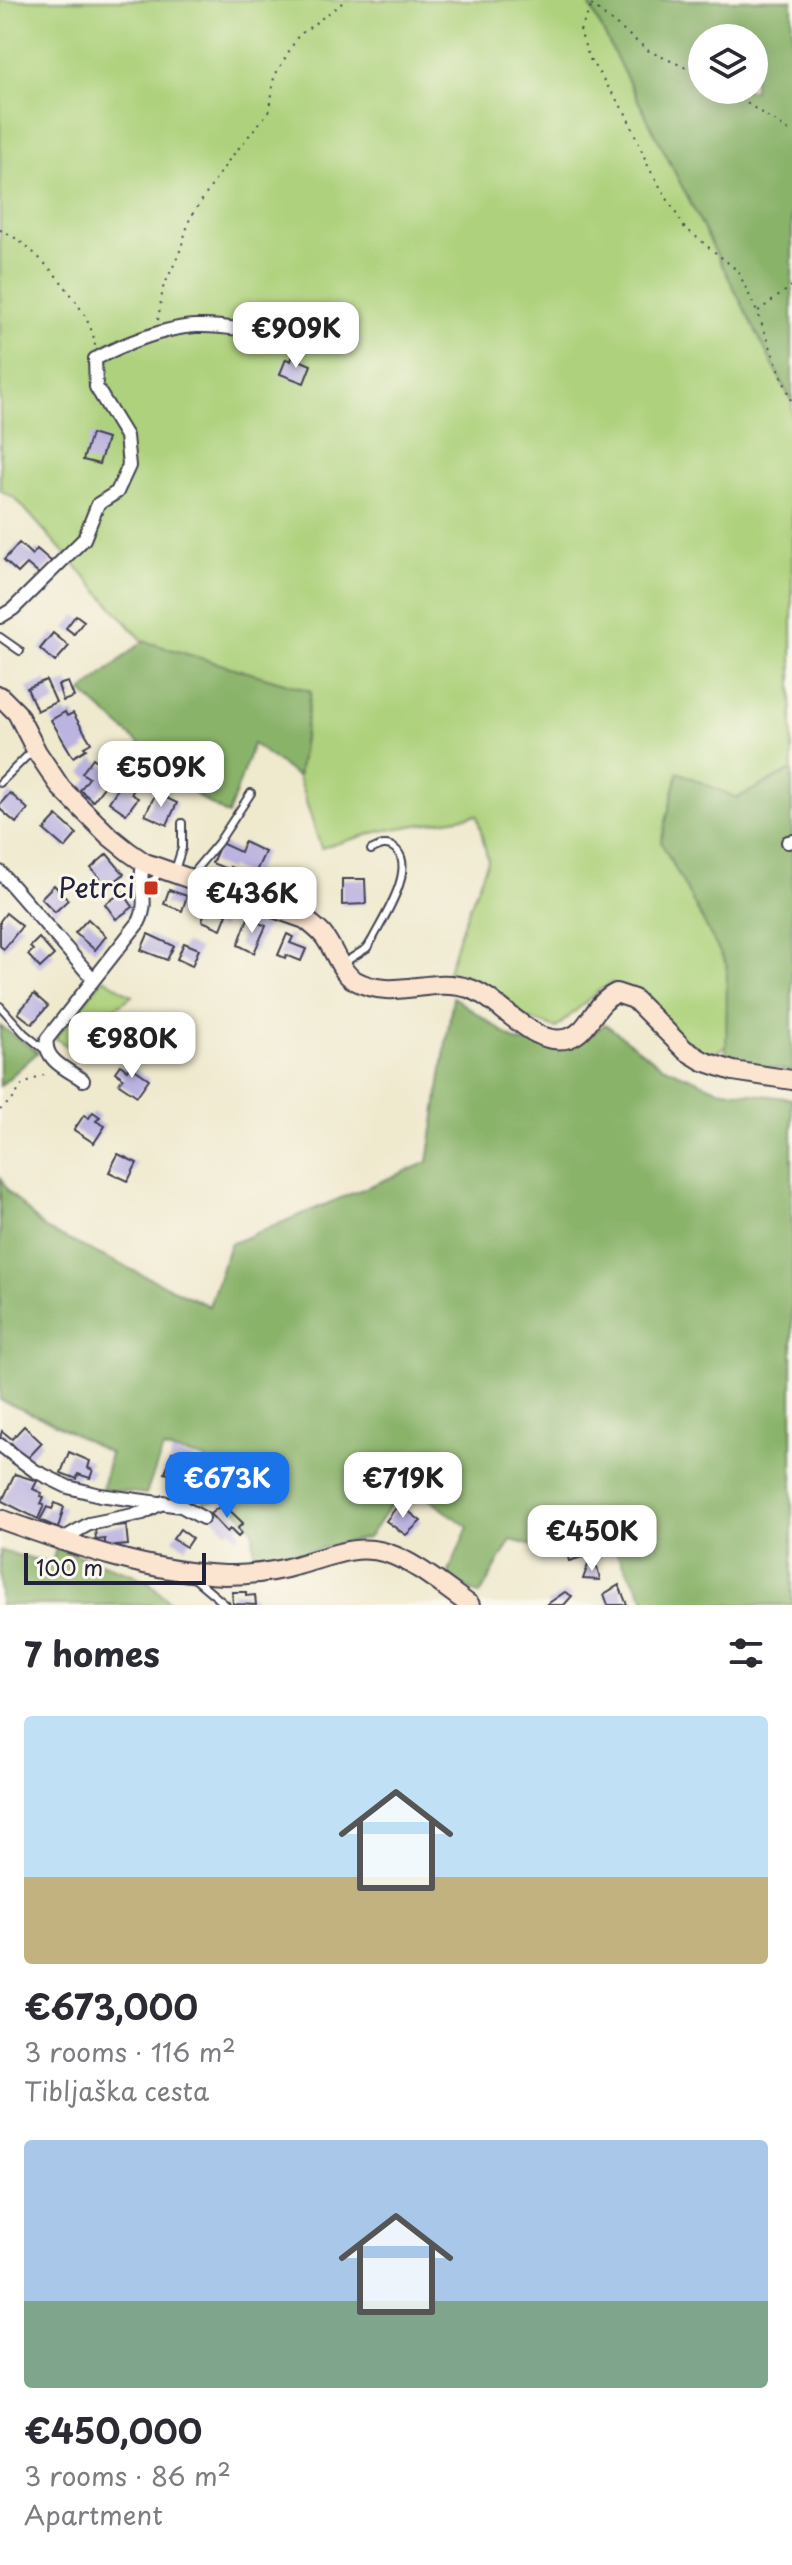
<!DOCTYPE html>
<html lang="en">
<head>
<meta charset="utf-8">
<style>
  body { margin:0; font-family:"Playpen Sans",sans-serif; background:#f2f2f3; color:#2b2b33; height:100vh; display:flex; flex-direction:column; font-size:30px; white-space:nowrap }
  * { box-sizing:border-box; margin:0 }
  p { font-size:26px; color:#7c7c81 }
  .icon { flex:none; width:44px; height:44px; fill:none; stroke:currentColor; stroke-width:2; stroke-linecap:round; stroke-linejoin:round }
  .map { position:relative; height:1605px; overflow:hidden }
  .sheet { display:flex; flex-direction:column; background:#fff; flex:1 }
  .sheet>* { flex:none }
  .buttons { position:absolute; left:688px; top:24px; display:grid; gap:16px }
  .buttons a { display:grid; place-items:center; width:80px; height:80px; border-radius:50%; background:#fff; box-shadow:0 4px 20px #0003; font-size:40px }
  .scale { position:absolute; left:24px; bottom:20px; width:182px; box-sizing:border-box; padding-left:8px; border:4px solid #22223b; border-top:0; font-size:22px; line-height:28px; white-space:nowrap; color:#22223b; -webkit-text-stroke:6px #fbf7ec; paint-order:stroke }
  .price { position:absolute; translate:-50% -68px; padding:0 18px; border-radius:16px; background:#fff; color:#222; font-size:26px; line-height:52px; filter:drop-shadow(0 2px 4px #0008) }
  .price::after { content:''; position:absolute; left:50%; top:48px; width:24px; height:18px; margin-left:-12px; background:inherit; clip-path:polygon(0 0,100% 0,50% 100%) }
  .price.active { background:#1a73e8; color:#fff }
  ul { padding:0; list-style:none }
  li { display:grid; align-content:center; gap:16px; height:424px; padding:0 24px }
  li span { display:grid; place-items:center; height:248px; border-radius:8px; color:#555 }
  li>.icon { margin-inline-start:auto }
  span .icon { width:144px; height:144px; fill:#fffc; stroke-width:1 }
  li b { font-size:34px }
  h2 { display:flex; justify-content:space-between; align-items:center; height:96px; padding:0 24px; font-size:34px }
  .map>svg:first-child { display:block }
  .green { fill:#add17b; stroke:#687a5b; stroke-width:2 }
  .forest { fill:#8ab36b; stroke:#566a53; stroke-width:2; fill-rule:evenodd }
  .building { fill:#bcb4e0 }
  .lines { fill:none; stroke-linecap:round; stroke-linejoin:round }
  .lane-casing { stroke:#414051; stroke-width:10 }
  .street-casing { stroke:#414051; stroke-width:16 }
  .secondary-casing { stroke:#414051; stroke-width:22 }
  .path { stroke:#414051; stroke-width:2; stroke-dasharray:2 6; stroke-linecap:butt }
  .lane { stroke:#fff; stroke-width:6 }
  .street { stroke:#fff; stroke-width:12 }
  .secondary { stroke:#fce5d0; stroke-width:18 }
  .poi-dot { fill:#c8321e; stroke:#fbf7ec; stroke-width:3 }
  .labels { text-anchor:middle; stroke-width:6; stroke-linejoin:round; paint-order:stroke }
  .poi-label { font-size:28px; fill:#22223b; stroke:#fbf7ec; text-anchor:end }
</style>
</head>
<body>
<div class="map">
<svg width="792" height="1605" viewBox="0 0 792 1605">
  <rect width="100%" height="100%" fill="#fbf7ec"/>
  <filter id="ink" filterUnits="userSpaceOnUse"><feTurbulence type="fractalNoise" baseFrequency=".0125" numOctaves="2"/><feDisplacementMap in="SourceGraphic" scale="16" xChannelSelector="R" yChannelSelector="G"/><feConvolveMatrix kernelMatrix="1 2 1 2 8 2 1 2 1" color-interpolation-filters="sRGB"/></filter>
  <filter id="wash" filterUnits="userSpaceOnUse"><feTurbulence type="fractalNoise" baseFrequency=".006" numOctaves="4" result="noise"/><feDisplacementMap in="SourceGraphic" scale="32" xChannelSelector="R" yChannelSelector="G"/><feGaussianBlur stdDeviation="1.8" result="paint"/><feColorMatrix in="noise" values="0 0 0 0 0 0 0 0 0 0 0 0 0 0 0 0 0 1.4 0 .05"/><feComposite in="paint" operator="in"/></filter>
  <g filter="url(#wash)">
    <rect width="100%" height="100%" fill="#efe9ce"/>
    <g class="green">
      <path d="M0,0h587l205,402v368l-55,28 34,223 -62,35 -30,-20 -22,-29 -45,-24 -14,8 -42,37 -41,-14 -69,-35 13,-44 29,-75 -11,-45 -96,16 -60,17 -23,-71 13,-86 -168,-50 -127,-142 -16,-9z"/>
      <path d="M104,978l28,18 -29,20 -31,33 -17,-11z"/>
    </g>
    <g class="forest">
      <path d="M587,0h205v402zM702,38h52v52h-52z"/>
      <path d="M143,641l168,50 -13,86 -45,-33 -25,71 -32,-20 -114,-103z"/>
      <path d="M792,770v301l-66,-10 1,-95 -66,-124 17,-70 59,26z"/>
      <path d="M453,997l63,44 37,7 29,-7 23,-17 55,41 57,24 75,10v506h-143l-50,-81 -34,13 -10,15 -44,-12 -31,55 -33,-18 21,-50 -62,-44 -38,55c-39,5 -75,21 -114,27l-1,-36 -26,-30 -24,4 10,-26 -9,-19 -41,-9 -17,45 -44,-5 8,-36 -61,-32 -49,-21v-223l7,13 38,39 164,77 21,-62 198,-82z"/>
      <path d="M0,1026l38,26 -38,34z"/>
      <path d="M56,1548l76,26 17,8 24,23h-173v-54l52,12z"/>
    </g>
    <g id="blocks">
      <g class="building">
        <path d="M292,357l19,8 -7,18 -24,-9 6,-15 5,2z"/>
        <path d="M91,434l16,5 -8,25 -16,-4z"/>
        <path d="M19,543l13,12 5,-6 15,13 -12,13 -13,-11 -9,9 -14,-13z"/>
        <path d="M76,615l8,6 -10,13 -8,-6z"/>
        <path d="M53,633l16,13 -14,16 -15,-13z"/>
        <path d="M46,680l10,22 -19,9 -10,-23z"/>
        <path d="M68,682l6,15 -11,4 -5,-16z"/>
        <path d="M65,712l2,4 6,-3 18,30 -7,4 2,2 -13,8 -22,-37z"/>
        <path d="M93,758l21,16 -21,27 -13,-11 9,-12 -7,-5z"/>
        <path d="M128,773l12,8 -9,13 7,4 -12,16 -17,-12z"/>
        <path d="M10,793l18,16 -12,14 -16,-14v-5z"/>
        <path d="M156,793l21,10 -10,22 -22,-10z"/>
        <path d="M57,816l20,18 -12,14 -21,-18z"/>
        <path d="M244,842l21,10 -12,26 -23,-11 -1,3 -17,-7 9,-20 19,9z"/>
        <path d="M107,854l17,20 -16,13 -17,-19z"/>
        <path d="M342,879h23l1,25 -24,1z"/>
        <path d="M54,885l14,15 -13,12 -14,-14z"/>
        <path d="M169,890l18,6 -5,15 -18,-7z"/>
        <path d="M123,892l10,15 -17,12 -11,-15z"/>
        <path d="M207,906l20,8 -6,15 -19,-8z"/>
        <path d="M6,913l16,13 -18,23 -4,-3v-25z"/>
        <path d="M248,918l18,8 -12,27 -16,-8z"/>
        <path d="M88,919l18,17 -11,14 -20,-17z"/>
        <path d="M148,934l26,12 -7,14 -26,-10z"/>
        <path d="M287,934l6,3 -3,6 16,6 -5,12 -15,-6 -1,3 -7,-3z"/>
        <path d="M39,938l15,17 -14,13 -12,-13 5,-5 -3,-3z"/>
        <path d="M184,943l15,6 -7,17 -15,-7z"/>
        <path d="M34,994l14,12 -16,18 -14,-11z"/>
        <path d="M120,1065l7,5 3,-4 19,13 -12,17 -18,-12 4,-6 -8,-6z"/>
        <path d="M93,1112l7,5 -4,4 9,5 -11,17 -20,-13 10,-15 5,3z"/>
        <path d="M118,1154l19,9 -9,18 -19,-9z"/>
        <path d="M24,1426l18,17 -15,16 -16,-16 -3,3 -8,-8 2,-7 10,8z"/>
        <path d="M69,1452l21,9 -2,7 5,2 -3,8 -12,-4 -1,5 -16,-6z"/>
        <path d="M172,1452l21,7 -7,21 -21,-7z"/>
        <path d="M15,1474l22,7 -4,8 9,4 -1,3 3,1 -3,7 3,1 -6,14 -36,-18z"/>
        <path d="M55,1503l9,4 -6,21 -18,-8 7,-13 5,2z"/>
        <path d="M223,1504l20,19 -5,5 3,6 -3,3 -8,-8 -3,3 -17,-18z"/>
        <path d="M399,1504l22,17 -15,14 -20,-14z"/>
        <path d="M126,1525l2,20 -23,2v-8l-9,1 -1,-12z"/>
        <path d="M180,1529l12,9 -6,9 -13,-8z"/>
        <path d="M584,1546l2,10 -17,5 -3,-11z"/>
        <path d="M588,1565l9,2 3,13 -17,-1z"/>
        <path d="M619,1585l8,20h-19l-4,-11z"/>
        <path d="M232,1592h14v4l9,-1 1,10 -23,-1z"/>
        <path d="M565,1592l7,4 -8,9h-18z"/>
      </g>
    </g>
  </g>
  <g filter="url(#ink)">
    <use href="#blocks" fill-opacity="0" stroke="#414051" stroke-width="2"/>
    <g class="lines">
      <defs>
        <g id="lane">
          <path d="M0,637l20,14"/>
          <path d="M0,783l34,-34"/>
          <path d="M175,870l7,-22v-25"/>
          <path d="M191,875l27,-32 33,-50"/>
          <path d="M143,885l12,-6 4,-8"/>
          <path d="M342,964l25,-16 5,-8c10,-20 47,-74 22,-92 -8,-6 -15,-2 -23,2"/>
          <path d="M0,1006l24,27 22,18"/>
          <path d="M195,1579l31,26"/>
        </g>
        <g id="street">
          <path d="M0,617l13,-8 71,-70 14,-35 19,-12 12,-26 -3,-30 -30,-49 -1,-28c26,-14 71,-32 101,-33 28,-1 55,5 82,11"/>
          <path d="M788,842l4,-1"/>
          <path d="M0,872l93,107"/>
          <path d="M83,1080c-15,-10 -40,-20 -36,-41l92,-117c12,-23 -4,-44 6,-59"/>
          <path d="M0,1445l35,26 33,16 32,8 81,11 22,12"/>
          <path d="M61,1540l28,-16 54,-11 21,-11"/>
        </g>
        <g id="secondary">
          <path d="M0,696l17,17 20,39 24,36 48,48 20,16 16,11 160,56c6,5 13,10 18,16 11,13 17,37 31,45 40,22 74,-4 114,8 32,9 64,61 101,50 21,-7 24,-34 47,-45l18,6 51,51 18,11 30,10 59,9"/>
          <path d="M0,1519c73,26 147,53 225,56 24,0 50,-3 73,-10 30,-8 57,-22 89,-12 30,10 57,34 83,52"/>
        </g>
      </defs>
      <use href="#lane" class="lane-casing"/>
      <use href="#street" class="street-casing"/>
      <use href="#secondary" class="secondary-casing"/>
      <g class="path">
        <path d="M585,0l64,51 53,24"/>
        <path d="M594,0l-14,31 9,27 37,56 23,54 35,59 54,44 19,41"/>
        <path d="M727,90l65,43"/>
        <path d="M0,230c32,11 94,82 95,116"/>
        <path d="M792,286l-35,26 35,91"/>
        <path d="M158,320l5,-32 16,-34 11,-36 39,-58 41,-50 4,-33 24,-41 48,-36"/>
        <path d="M0,1110l13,-11 9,-14 26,-12"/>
      </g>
      <use href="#lane" class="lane"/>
      <use href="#street" class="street"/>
      <use href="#secondary" class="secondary"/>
    </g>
  </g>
  <rect class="poi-dot" x="143" y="880" width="16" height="16" rx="4"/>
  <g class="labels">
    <g class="poi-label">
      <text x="135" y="898">Petrci</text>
    </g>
  </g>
</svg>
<div class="buttons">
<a><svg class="icon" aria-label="layers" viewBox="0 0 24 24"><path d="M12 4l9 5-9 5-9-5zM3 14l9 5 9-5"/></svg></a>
</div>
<div class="scale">100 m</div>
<b class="price" style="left:296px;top:370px">€909K</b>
<b class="price" style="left:161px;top:809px">€509K</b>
<b class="price" style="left:252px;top:935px">€436K</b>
<b class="price" style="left:132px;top:1080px">€980K</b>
<b class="price active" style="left:227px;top:1520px">€673K</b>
<b class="price" style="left:403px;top:1520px">€719K</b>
<b class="price" style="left:592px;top:1573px">€450K</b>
</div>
<section class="sheet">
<h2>7 homes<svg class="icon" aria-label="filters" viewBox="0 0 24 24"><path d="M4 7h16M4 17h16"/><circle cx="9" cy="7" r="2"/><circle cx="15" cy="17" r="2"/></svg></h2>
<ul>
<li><span style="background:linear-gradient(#bfe0f5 65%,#c2b280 0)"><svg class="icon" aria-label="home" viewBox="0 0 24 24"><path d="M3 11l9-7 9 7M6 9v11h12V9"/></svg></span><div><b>€673,000</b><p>3 rooms · 116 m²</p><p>Tibljaška cesta</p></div></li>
<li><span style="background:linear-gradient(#a9c7e8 65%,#7fa58c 0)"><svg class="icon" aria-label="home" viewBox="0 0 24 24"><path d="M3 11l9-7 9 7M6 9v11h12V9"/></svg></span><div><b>€450,000</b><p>3 rooms · 86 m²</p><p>Apartment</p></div></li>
</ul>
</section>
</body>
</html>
